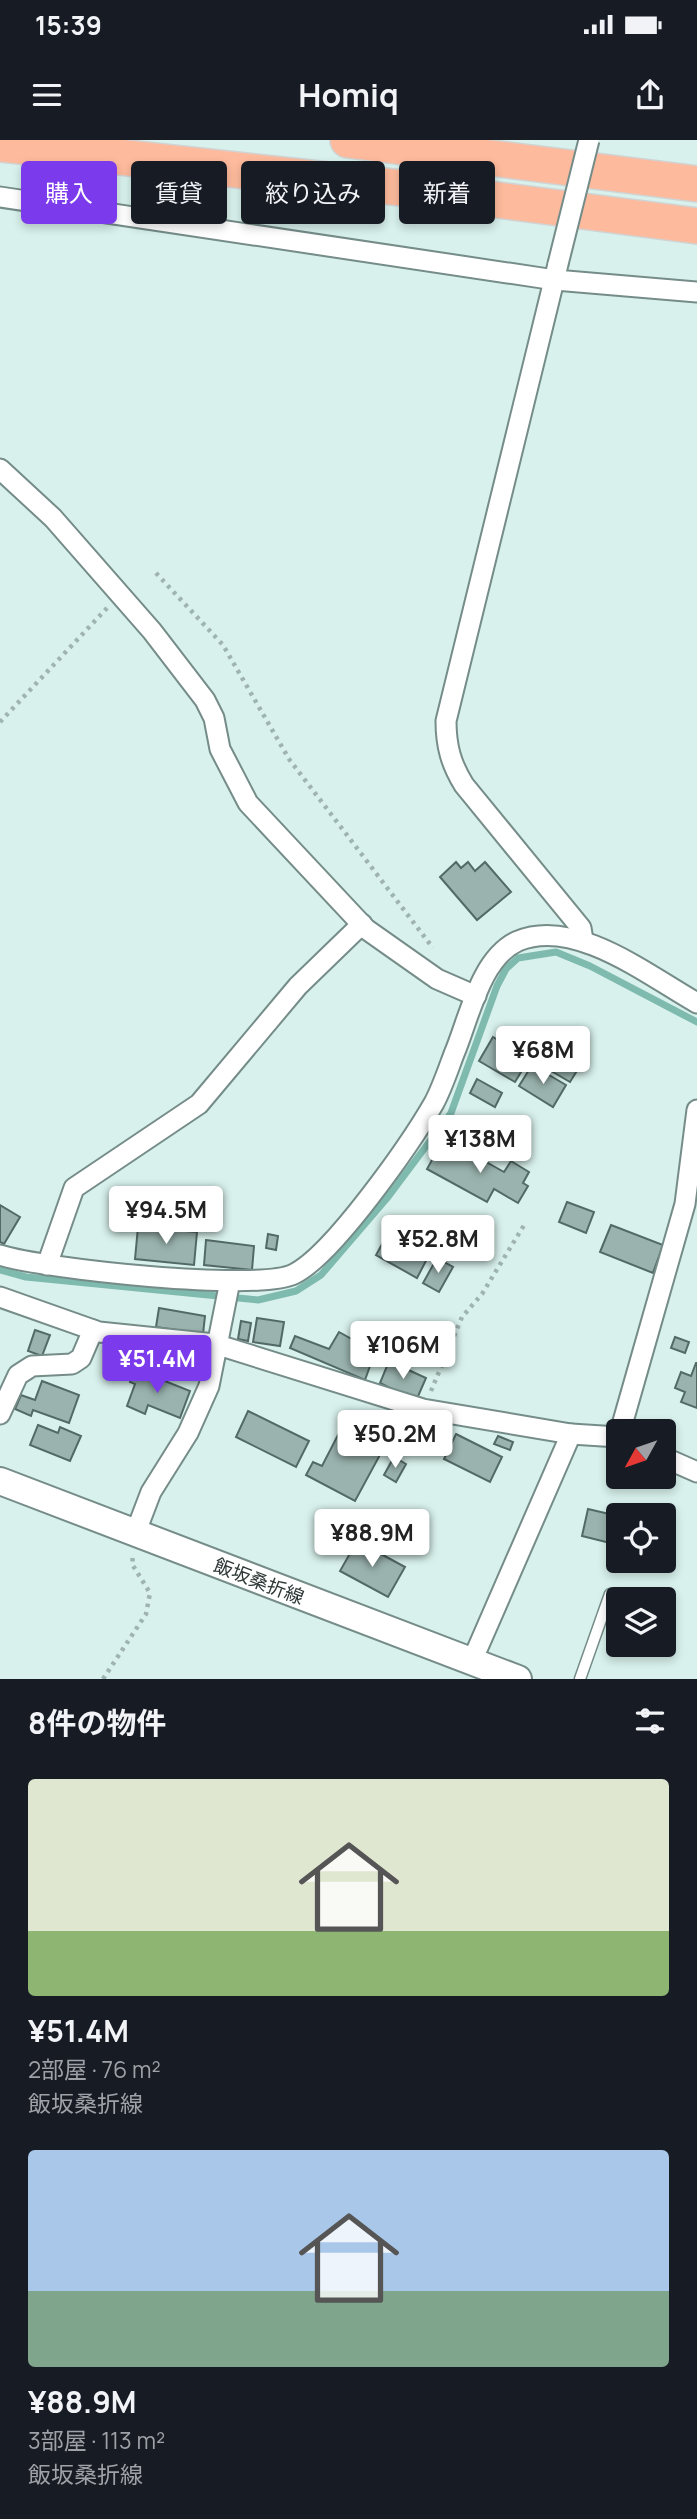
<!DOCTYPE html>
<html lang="ja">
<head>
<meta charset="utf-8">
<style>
  body { margin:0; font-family:Manrope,"Noto Sans JP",sans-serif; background:#242831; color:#f1f3f6; height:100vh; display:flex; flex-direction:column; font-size:26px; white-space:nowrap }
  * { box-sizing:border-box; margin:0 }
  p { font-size:23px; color:#9ea1a6 }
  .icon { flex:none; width:38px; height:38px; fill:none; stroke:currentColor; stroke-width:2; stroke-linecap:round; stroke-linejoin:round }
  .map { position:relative; height:1539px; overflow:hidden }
  .sheet { display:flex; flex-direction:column; background:#171b24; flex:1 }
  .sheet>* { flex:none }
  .hud { position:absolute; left:21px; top:21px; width:656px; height:63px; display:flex; gap:14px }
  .needle { width:46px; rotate:230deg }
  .tools { position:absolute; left:606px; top:1279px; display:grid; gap:14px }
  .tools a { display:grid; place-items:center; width:70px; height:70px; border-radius:7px; background:#171b24; box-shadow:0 4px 10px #0003; font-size:35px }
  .price { position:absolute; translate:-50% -60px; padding:0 16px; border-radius:7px; background:#fff; color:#222; font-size:23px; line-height:46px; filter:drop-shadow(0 2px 4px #0008) }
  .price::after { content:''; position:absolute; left:50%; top:42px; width:21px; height:16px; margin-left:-10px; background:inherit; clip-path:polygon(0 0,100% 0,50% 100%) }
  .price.current { background:#7c3aed; color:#fff }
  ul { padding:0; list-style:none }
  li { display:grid; align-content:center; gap:14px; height:371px; padding:0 28px }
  li span { display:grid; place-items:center; height:217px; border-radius:7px; color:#555 }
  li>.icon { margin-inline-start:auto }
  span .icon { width:126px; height:126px; fill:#fffc; stroke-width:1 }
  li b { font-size:30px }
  h2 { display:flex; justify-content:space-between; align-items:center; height:84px; padding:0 28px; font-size:30px }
  .chip { padding:0 24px; border-radius:7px; background:#171b24; box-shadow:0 4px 10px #0003; font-size:24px; line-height:63px }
  .chip.current { background:#7c3aed; color:#fff }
  .status { display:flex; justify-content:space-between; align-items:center; height:49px; padding:0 35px; background:#171b24; direction:ltr }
  .status svg { height:19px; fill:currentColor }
  header { display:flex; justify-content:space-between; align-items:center; height:91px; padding:0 28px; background:#171b24; font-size:32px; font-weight:700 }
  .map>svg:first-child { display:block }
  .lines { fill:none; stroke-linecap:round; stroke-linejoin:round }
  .stream { stroke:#7fbaaf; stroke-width:7 }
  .building { fill:#9ab3ae; stroke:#536965; stroke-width:2 }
  .service-casing { stroke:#758c88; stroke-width:13 }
  .minor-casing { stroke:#758c88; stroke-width:23 }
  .secondary-casing { stroke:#758c88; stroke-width:30 }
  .motorway-casing { stroke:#d1d3d3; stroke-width:38 }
  .path { stroke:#9fb3af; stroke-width:4.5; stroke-dasharray:3.5 5; stroke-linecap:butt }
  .service { stroke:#fff; stroke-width:10 }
  .minor { stroke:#fff; stroke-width:19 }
  .secondary { stroke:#fff; stroke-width:26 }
  .motorway { stroke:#fdba9c; stroke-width:35 }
  .minor-bridge-casing { stroke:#758c88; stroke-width:23; stroke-linecap:butt }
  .minor-bridge { stroke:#fff; stroke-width:19 }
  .labels { text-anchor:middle; stroke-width:6; stroke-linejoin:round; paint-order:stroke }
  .street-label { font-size:19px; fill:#2d3735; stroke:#fff }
</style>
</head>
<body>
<div class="status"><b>15:39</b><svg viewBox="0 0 49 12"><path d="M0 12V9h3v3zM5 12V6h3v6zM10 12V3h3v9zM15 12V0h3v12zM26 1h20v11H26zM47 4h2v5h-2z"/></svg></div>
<header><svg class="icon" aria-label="menu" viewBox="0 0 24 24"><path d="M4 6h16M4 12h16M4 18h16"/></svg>Homiq<svg class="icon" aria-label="share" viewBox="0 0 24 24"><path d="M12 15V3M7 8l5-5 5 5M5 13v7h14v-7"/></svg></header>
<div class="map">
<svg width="697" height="1539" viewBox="0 0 697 1539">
  <rect width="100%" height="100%" fill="#d8f1ec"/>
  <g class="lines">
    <path class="stream" d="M0,1130l26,7 232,23 38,-9 25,-16 67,-78 63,-84 46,-127 9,-17 12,-11 38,-6 34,14 107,56"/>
  </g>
  <g class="building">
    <path d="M456,722l5,6 7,-6 7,9 10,-9 26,30 -34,28 -37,-43z"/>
    <path d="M493,897l36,22 -14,23 -36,-21z"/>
    <path d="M542,907l36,22 -8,13 -36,-21z"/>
    <path d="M532,925l34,20 -13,22 -34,-21z"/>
    <path d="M477,939l25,14 -7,14 -25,-14z"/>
    <path d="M456,985l10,6 -10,17 -10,-6z"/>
    <path d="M446,1008l15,9 4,-7 39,22 7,-11 18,11 -6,11 5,3 -10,17 -24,-14 -7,13 -60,-33 9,-16 6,2z"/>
    <path d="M567,1062l27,10 -8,21 -27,-11z"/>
    <path d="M0,1065l20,12 -16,27 -4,-2z"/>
    <path d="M611,1085l52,20 -10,28 -53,-21z"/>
    <path d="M138,1087l59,5 -3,33 -59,-6z"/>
    <path d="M268,1094l10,2 -2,14 -10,-2z"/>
    <path d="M387,1095l41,22 -11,21 -41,-23z"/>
    <path d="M206,1100l48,6 -2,24 -48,-5z"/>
    <path d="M437,1118l16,9 -14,25 -16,-9z"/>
    <path d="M159,1168l46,8 -2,18 -47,-7z"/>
    <path d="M257,1178l27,4 -4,24 -27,-4z"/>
    <path d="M241,1181l10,2 -3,18 -10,-2z"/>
    <path d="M35,1190l15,5 -8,21 -14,-5z"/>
    <path d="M339,1192l36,20 -10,28 -75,-32 5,-12 34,13z"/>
    <path d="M675,1197l14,5 -4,11 -14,-5z"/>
    <path d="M389,1221l37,17 -10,23 -36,-18z"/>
    <path d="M696,1223h1v45l-16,-6 4,-10 -10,-4 6,-16 10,4z"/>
    <path d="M135,1229l55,22 -10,27 -32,-13 -3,9 -18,-8 8,-22 -5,-2z"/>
    <path d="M42,1241l37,14 -10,28 -36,-13 -2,6 -16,-7 6,-14 14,5z"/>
    <path d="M248,1271l61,30 -13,26 -60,-30z"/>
    <path d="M403,1272l27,9 -8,26 -29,-13z"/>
    <path d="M379,1283l11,6 -10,20 -11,-6z"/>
    <path d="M38,1285l20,8 2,-6 21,9 -11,25 -40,-16z"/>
    <path d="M340,1291l41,22 -26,48 -49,-26 7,-13 9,4z"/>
    <path d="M456,1294l46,23 -12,25 -46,-23z"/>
    <path d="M498,1296l15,6 -3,8 -16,-6z"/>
    <path d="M394,1317l12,7 -10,18 -12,-7z"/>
    <path d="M588,1369l30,7v29l-36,-9z"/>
    <path d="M357,1401l48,26 -17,30 -48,-26z"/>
  </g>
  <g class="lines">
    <defs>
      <path id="service" d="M580,1539l30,-85"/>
      <g id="minor">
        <path d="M0,57l555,83 142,12"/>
        <path d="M558,124l-112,457c0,25 5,43 18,64l117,143 2,12"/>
        <path d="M0,329l53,49 99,113 53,69 9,18 6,31 28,54 118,126 71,50 39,17"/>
        <path d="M0,1115c43,14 258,37 294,19 39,-19 117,-131 140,-171 8,-15 14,-33 20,-49 15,-35 26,-96 64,-113 57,-24 131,35 179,62"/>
        <path d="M47,1125l27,-77 125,-84 99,-118 64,-62"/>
        <path d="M0,1157l99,35 116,12 208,65 148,25 47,3"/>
        <path d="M0,1274l18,-39 14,-9 40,-2 9,-6 12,-28"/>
        <path d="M620,1292l65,-228 12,-94"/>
        <path d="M663,1317l34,15"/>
        <path d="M135,1394l16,-42 37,-59 21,-47 21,-105"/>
        <path d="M472,1521l99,-227"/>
      </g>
      <path id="secondary" d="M0,1341l518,198"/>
      <g id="motorway">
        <path d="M348,0l349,44"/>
        <path d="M0,4l420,46 277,36"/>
      </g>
    </defs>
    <use href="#service" class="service-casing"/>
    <use href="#minor" class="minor-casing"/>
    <use href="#secondary" class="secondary-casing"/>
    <use href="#motorway" class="motorway-casing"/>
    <g class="path">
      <path d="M156,433l67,72 66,114 144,189"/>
      <path d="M0,582l107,-114"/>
      <path d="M431,1251l31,-74 20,-23 44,-72"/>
      <path d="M103,1539l43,-65 4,-21 -18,-29 1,-8"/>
    </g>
    <use href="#service" class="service"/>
    <use href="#minor" class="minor"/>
    <use href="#secondary" class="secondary"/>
    <use href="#motorway" class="motorway"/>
    <defs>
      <path id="minor-bridge" d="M558,124l31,-124"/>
    </defs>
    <use href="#minor-bridge" class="minor-bridge-casing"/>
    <use href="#minor-bridge" class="minor-bridge"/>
  </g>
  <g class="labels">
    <g class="street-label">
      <text transform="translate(259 1441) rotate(21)" y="7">飯坂桑折線</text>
    </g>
  </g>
</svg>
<div class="tools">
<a><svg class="needle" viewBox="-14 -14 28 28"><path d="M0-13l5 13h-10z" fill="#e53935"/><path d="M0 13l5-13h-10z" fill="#9ea1a6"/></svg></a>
<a><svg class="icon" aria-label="locate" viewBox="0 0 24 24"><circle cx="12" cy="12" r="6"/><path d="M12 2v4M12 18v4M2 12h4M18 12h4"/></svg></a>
<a><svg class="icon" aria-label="layers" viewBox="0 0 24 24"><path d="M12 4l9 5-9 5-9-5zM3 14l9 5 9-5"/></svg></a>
</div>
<b class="price" style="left:543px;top:946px">¥68M</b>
<b class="price" style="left:480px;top:1035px">¥138M</b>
<b class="price" style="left:166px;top:1106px">¥94.5M</b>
<b class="price" style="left:438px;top:1135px">¥52.8M</b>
<b class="price" style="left:403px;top:1241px">¥106M</b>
<b class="price current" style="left:157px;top:1255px">¥51.4M</b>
<b class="price" style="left:395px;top:1330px">¥50.2M</b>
<b class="price" style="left:372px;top:1429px">¥88.9M</b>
<div class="hud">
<a class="chip current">購入</a>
<a class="chip">賃貸</a>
<a class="chip">絞り込み</a>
<a class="chip">新着</a>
</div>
</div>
<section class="sheet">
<h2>8件の物件<svg class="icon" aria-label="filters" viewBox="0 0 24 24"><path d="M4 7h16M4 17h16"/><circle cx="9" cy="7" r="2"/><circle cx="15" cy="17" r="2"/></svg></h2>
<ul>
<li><span style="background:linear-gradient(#dfe7d0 70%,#8fb573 0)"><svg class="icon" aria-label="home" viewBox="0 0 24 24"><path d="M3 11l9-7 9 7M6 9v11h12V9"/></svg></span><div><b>¥51.4M</b><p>2部屋 · 76 m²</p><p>飯坂桑折線</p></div></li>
<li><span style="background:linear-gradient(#a9c7e8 65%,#7fa58c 0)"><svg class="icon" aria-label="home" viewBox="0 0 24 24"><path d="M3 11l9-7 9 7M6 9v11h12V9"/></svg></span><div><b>¥88.9M</b><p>3部屋 · 113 m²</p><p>飯坂桑折線</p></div></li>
</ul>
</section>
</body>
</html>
